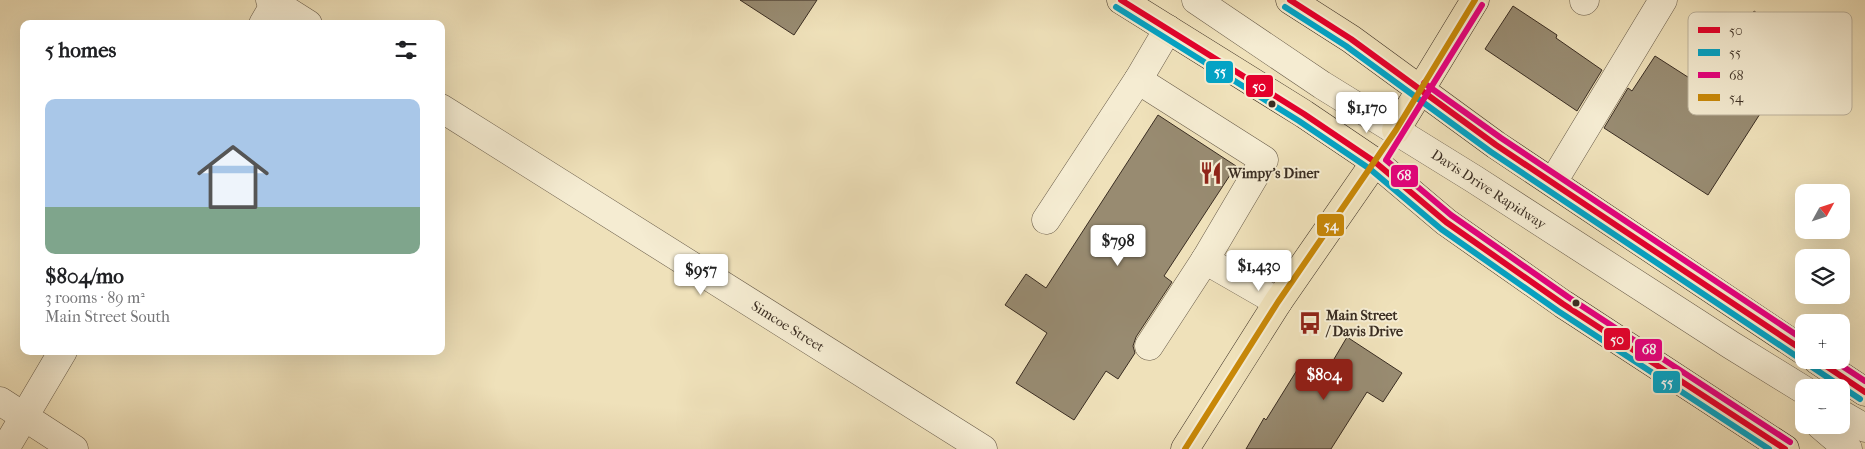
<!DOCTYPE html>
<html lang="en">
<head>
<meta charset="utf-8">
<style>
  body { margin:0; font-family:"IM FELL French Canon",serif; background:#f2f2f2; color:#202124; height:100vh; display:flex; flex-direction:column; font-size:19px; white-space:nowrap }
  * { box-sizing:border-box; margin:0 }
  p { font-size:16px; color:#757577 }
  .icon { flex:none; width:28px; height:28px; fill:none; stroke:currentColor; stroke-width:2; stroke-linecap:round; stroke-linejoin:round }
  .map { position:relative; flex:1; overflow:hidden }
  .sheet { position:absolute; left:20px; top:20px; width:425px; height:335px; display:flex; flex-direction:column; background:#fff; border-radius:10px; box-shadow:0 5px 20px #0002 }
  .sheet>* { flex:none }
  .needle { width:32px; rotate:50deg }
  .buttons { position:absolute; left:1795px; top:184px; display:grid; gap:10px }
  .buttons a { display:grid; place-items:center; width:55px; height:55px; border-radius:10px; background:#fff; box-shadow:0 5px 20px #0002; font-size:25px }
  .price { position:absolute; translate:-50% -42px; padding:0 11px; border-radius:5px; background:#fff; color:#222; font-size:16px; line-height:32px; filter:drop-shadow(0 1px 2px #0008) }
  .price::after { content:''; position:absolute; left:50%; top:30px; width:15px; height:11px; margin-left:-8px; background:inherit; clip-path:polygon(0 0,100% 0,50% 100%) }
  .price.selected { background:#8f2418; color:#fff }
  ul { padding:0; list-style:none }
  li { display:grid; align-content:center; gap:10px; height:265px; padding:0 25px }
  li+li { border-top:1px solid #e0e0e0 }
  li span { display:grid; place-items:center; height:155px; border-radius:10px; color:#555 }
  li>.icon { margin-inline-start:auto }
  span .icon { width:90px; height:90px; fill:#fffc; stroke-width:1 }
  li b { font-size:21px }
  h2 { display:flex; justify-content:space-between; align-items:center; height:60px; padding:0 25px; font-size:21px }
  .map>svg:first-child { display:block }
  .building { fill:#988b71; stroke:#3a2d22 }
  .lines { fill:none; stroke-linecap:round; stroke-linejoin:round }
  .minor-casing { stroke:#675a48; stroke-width:29 }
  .major-casing { stroke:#3a2d22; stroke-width:29 }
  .minor { stroke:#f5ecd2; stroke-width:28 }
  .major { stroke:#efe1ba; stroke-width:28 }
  .bus-1-casing { stroke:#f5ecd2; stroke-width:10 }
  .bus-2-casing { stroke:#f5ecd2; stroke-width:10 }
  .bus-3-casing { stroke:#f5ecd2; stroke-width:10 }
  .bus-4-casing { stroke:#f5ecd2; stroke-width:10 }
  .bus-1 { stroke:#e4002b; stroke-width:6 }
  .bus-2 { stroke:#03a3c5; stroke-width:6 }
  .bus-3 { stroke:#e5007d; stroke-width:6 }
  .bus-4 { stroke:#c88808; stroke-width:6 }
  .bus-dot { fill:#3a2d22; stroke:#f5ecd2; stroke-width:2 }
  .labels { text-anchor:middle; stroke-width:4; stroke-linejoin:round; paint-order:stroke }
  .poi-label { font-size:14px; font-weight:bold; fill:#3a2d22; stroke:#f5ecd2; text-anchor:start }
  .street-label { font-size:14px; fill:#3a2d22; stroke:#f5ecd2 }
  .key { fill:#f5ecd2; stroke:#bdb39d; stroke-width:1 }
  .key-label { font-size:14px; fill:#3a2d22 }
  .line-badge { stroke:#f5ecd2; stroke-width:2 }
  .badge-label { font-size:14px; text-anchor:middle; font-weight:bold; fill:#fff }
</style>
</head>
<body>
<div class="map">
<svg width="1865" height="449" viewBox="0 0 1865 449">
  <rect width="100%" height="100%" fill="#efe1ba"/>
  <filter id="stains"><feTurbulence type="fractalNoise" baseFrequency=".004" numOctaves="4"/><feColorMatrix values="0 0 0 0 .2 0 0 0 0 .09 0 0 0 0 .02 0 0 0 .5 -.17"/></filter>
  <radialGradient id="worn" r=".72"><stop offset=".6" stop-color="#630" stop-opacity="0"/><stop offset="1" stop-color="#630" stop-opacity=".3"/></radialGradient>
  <g class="building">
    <path d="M740,0h77l-23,35z"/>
    <path d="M1513,6l44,29 -1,3 46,32 -25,41 -92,-62z"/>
    <path d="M1754,11l39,25 -31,49 12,7 -66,103 -104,-67 24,-40 4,3 23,-35 50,32z"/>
    <path d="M1158,115l78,51 -72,110 8,6 -36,55 -3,9 2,7 -17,26 -12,-8 -32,49 -58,-37 31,-50 -42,-28 21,-31 20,14z"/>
    <path d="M1347,337l55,36 -19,29 -16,-10 -36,57h-85l18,-31 2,2 36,-58 22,14z"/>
  </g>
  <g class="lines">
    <defs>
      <g id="minor">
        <path d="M270,0l38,24"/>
        <path d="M1196,0l126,85 152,94 257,166 73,45"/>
        <path d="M1584,1l1,-1"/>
        <path d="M263,24l14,-24"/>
        <path d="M1168,29l-30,51 126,80 -59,100 73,42"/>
        <path d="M441,108l542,341"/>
        <path d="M1553,182l110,-182"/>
        <path d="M1046,220l92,-140"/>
        <path d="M1149,346l56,-86"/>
        <path d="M0,401l74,48"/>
        <path d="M1841,414l24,14"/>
        <path d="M1820,425l28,24"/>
        <path d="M5,449l58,-98"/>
      </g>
      <g id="major">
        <path d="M1121,0l183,114 71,48 71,60 117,82 222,145"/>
        <path d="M1290,0l61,39 145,106 308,206"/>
        <path d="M1396,130l79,-130"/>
        <path d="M1817,360l48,32"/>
        <path d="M1185,449l93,-147 97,-140"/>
      </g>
    </defs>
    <use href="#minor" class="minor-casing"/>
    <use href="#major" class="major-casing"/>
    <use href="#minor" class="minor"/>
    <use href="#major" class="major"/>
    <defs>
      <g id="bus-1">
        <path d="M1121,0l183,114 71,48 71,60 117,82 222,145"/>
        <path d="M1290,0l61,39 145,106 308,206"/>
        <path d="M1817,360l48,32"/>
      </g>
      <g id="bus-2">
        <path d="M1116,7l183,114 71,48 71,60 117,82 211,138"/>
        <path d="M1285,7l61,39 145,106 308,206"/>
        <path d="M1812,367l48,32"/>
      </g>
      <g id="bus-3">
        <path d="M1482,5l-96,155 65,55 117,82 222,145"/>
        <path d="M1424,83l77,55 303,202"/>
        <path d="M1833,360l32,21"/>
      </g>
      <path id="bus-4" d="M1185,449l93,-147 118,-172 79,-130"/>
    </defs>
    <use href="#bus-1" class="bus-1-casing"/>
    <use href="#bus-2" class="bus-2-casing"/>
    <use href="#bus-3" class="bus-3-casing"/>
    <use href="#bus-4" class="bus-4-casing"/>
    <use href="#bus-1" class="bus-1"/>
    <use href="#bus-2" class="bus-2"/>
    <use href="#bus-3" class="bus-3"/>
    <use href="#bus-4" class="bus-4"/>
  </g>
  <defs>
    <symbol id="restaurant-bare" viewBox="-9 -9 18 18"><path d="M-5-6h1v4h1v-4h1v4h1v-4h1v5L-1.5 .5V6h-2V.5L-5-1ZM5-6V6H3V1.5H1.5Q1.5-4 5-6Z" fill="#8f2418" stroke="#f5ecd2" stroke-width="2.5" paint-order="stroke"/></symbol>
    <symbol id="bus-bare" viewBox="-9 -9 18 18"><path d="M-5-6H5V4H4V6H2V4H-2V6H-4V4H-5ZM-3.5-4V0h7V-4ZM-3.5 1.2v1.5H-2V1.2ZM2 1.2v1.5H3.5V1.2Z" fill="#8f2418" stroke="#f5ecd2" stroke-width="2.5" paint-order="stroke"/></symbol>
  </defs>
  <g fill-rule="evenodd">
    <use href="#restaurant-bare" x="1195" y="157" width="32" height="32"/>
    <use href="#bus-bare" x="1294" y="307" width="32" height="32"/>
  </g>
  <g class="bus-dot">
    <circle cx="1272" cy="104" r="4.5"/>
    <circle cx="1576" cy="303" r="4.5"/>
  </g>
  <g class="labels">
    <g class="poi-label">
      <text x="1228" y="178">Wimpy's Diner</text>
      <text x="1326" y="320">Main Street<tspan x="1326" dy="16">/ Davis Drive</tspan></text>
    </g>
    <g class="street-label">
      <text transform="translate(1489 189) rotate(33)" y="5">Davis Drive Rapidway</text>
      <text transform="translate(788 326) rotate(32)" y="5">Simcoe Street</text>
    </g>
  </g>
  <rect x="1688" y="12" width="164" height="103" rx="8" class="key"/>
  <rect x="1698" y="27" width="22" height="6" fill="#e4002b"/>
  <rect x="1698" y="49" width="22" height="7" fill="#03a3c5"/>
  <rect x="1698" y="72" width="22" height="6" fill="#e5007d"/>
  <rect x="1698" y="94" width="22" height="7" fill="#c88808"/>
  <g class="key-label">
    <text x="1729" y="35">50</text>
    <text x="1729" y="57">55</text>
    <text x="1729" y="80">68</text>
    <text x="1729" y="102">54</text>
  </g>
  <g class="line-badge">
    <rect x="1205" y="60" width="29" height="24" rx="5" fill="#03a3c5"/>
    <rect x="1245" y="74" width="29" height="24" rx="5" fill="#e4002b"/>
    <rect x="1390" y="164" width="29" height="24" rx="5" fill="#e5007d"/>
    <rect x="1316" y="213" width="29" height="24" rx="5" fill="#c88808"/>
    <rect x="1603" y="327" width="28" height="24" rx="5" fill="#e4002b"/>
    <rect x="1634" y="338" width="29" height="24" rx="5" fill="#e5007d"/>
    <rect x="1652" y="370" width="29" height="24" rx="5" fill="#03a3c5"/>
  </g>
  <g class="badge-label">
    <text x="1220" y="76">55</text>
    <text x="1259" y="91">50</text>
    <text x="1404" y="180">68</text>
    <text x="1331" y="230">54</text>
    <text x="1617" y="344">50</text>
    <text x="1649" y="354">68</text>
    <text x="1667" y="387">55</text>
  </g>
  <rect width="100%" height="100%" filter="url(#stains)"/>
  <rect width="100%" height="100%" fill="url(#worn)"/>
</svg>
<div class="buttons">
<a><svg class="needle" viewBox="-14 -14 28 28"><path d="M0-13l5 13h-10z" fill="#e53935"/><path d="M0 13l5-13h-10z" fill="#757577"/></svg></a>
<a><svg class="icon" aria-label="layers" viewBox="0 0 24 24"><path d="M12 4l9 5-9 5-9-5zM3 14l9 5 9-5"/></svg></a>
<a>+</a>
<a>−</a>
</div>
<b class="price" style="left:1367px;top:134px">$1,170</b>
<b class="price" style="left:1118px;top:267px">$798</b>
<b class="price" style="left:1259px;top:292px">$1,430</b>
<b class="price" style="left:701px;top:296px">$957</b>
<b class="price selected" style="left:1324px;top:401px">$804</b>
<section class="sheet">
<h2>5 homes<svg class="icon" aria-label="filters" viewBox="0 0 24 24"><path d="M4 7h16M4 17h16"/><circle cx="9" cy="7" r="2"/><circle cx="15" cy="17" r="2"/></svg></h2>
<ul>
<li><span style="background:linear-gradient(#a9c7e8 70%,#7fa58c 0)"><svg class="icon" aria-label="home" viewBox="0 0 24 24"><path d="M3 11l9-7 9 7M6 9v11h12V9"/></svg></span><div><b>$804/mo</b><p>3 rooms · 89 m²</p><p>Main Street South</p></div></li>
</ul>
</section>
</div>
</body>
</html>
